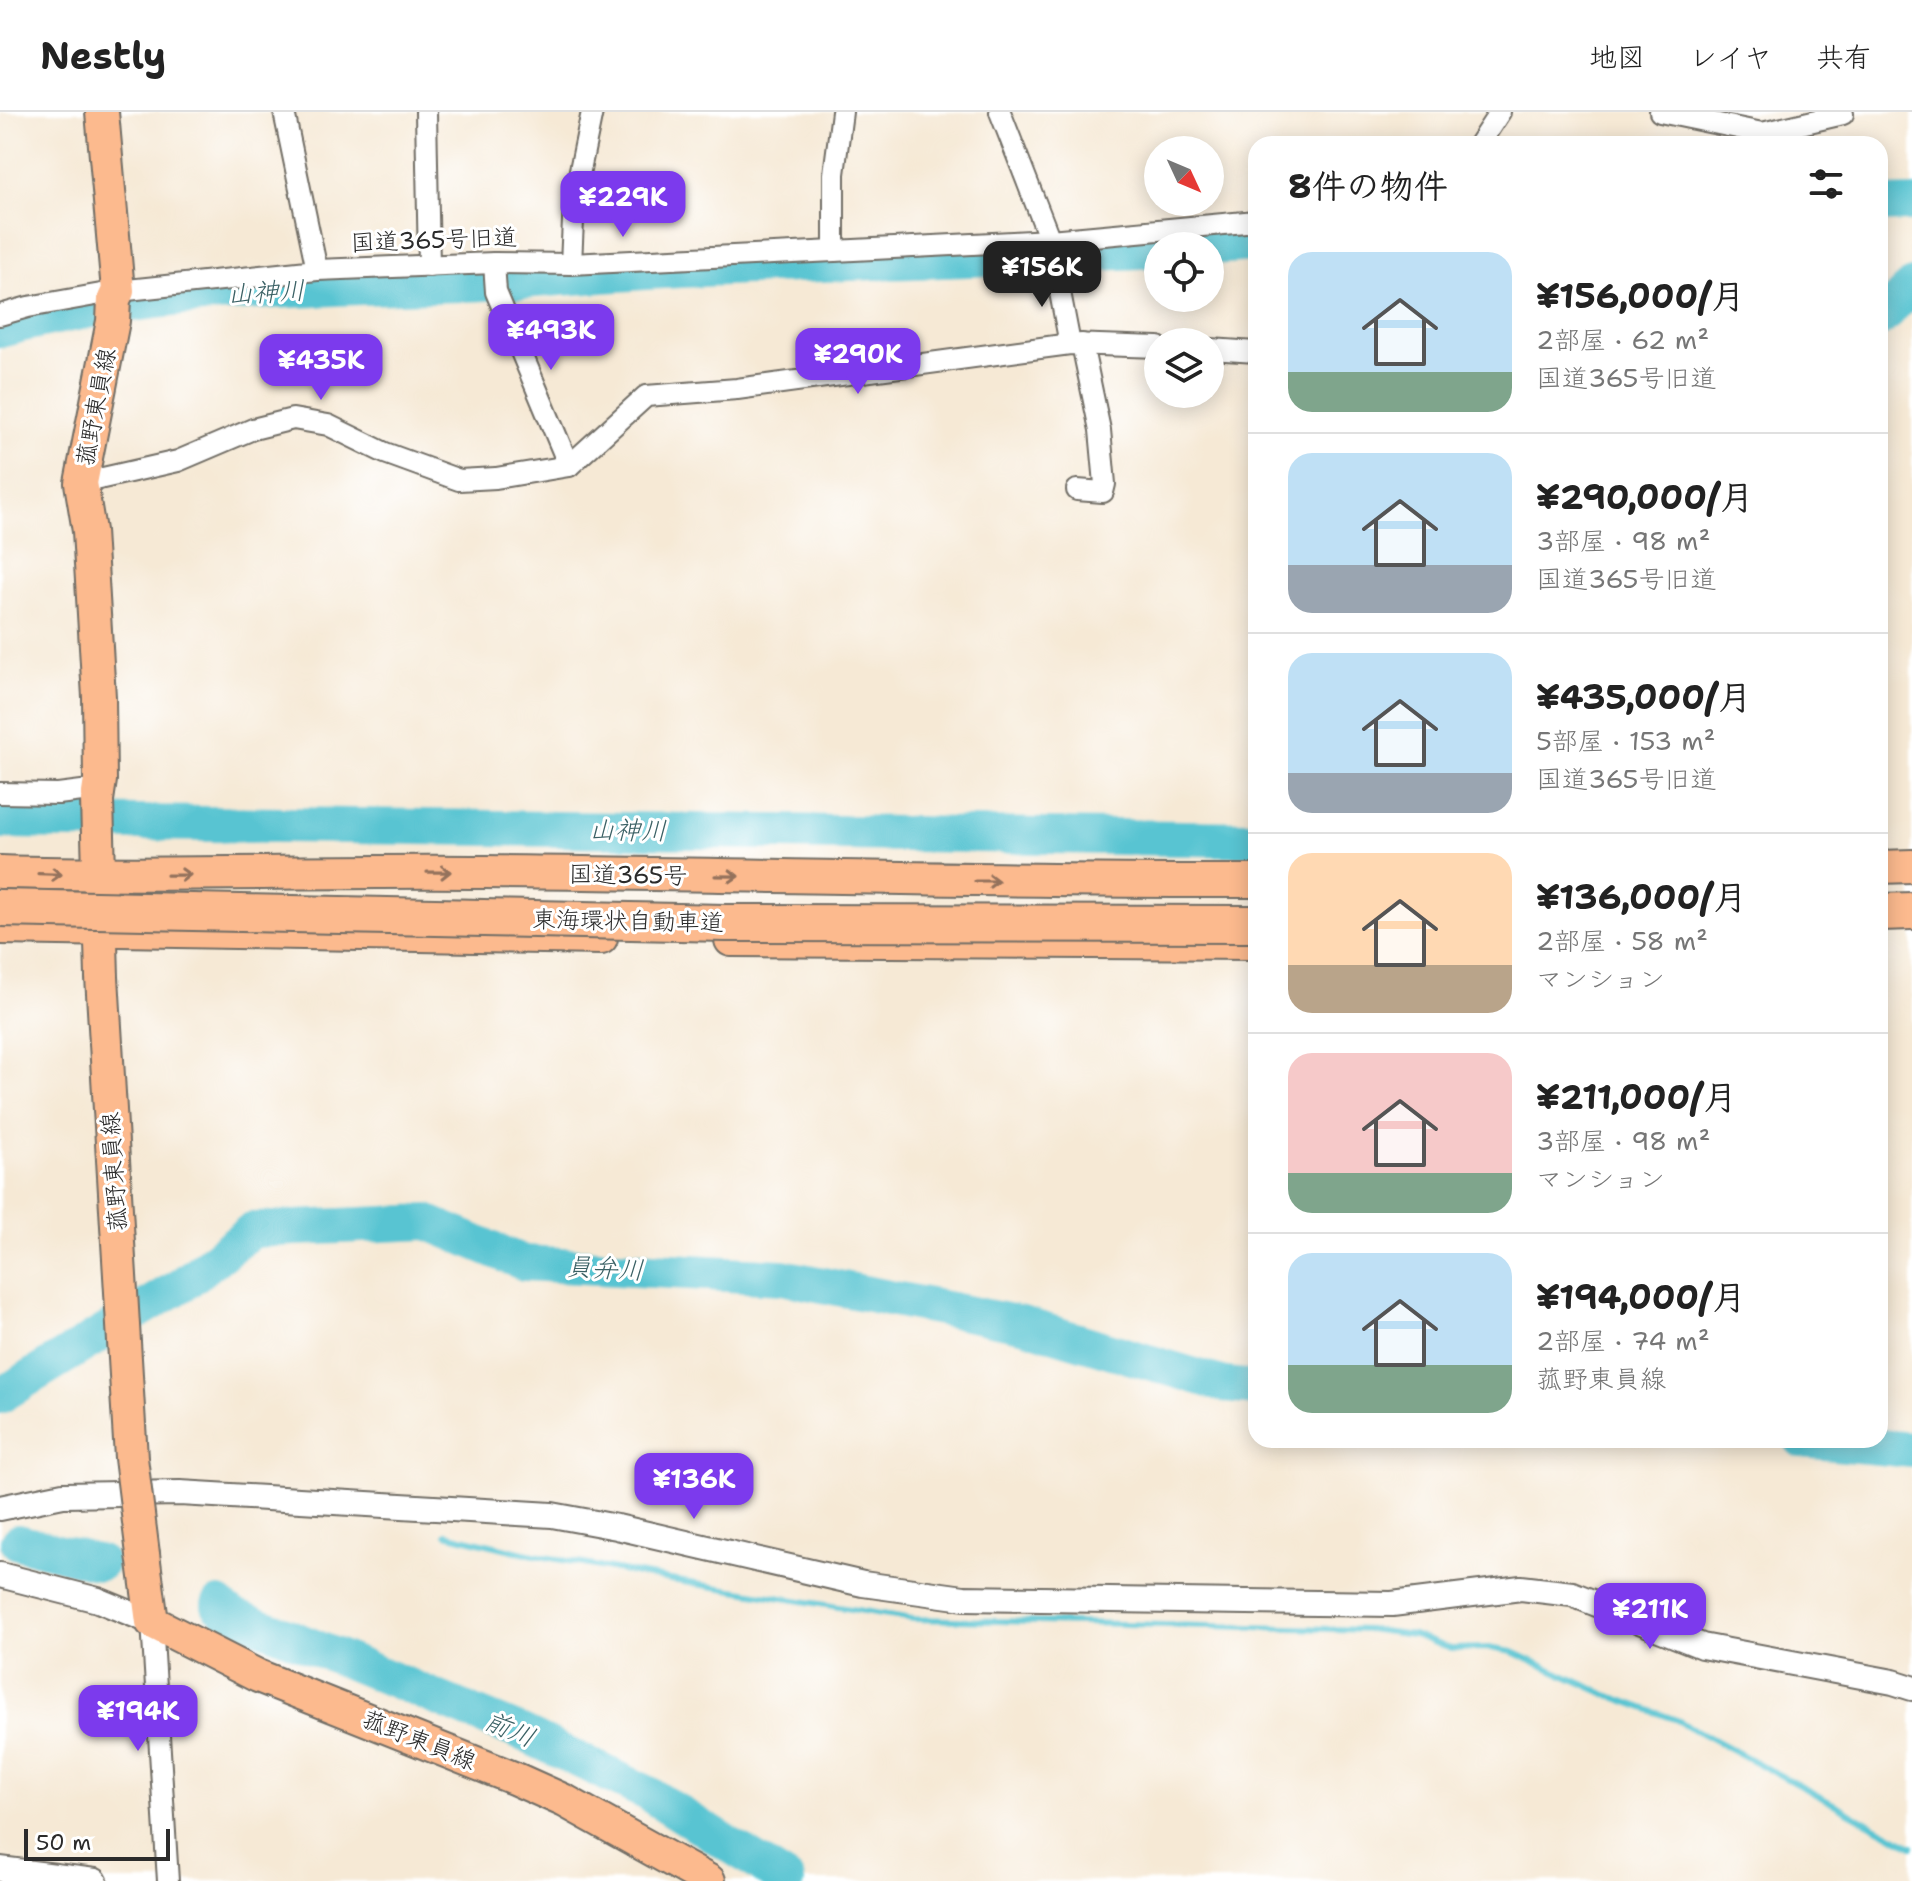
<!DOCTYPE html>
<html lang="ja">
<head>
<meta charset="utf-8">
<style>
  body { margin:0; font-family:"Shantell Sans","Klee One",sans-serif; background:#f2f2f2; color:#222; height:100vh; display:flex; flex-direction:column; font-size:30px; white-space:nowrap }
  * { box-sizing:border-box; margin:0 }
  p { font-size:26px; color:#767676 }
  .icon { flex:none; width:44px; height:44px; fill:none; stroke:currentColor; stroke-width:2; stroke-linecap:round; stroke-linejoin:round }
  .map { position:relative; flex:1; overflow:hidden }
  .panel { position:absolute; left:1248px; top:24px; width:640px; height:1312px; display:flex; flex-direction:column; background:#fff; border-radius:24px; box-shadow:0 4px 20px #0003 }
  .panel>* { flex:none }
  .needle { width:52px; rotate:134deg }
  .controls { position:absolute; left:1144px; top:24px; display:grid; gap:16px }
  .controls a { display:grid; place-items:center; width:80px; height:80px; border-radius:50%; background:#fff; box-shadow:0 4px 20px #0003; font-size:40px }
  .scale { position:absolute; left:24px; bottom:20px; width:146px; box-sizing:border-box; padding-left:8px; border:4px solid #2b2b2b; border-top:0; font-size:22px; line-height:28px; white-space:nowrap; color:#2b2b2b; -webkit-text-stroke:6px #fff; paint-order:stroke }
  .price { position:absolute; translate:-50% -68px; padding:0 18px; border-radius:16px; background:#7c3aed; color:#fff; font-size:26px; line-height:52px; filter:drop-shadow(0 2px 4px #0008) }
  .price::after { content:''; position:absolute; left:50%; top:48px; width:24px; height:18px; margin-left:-12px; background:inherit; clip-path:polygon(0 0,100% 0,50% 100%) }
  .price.current { background:#222; color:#fff }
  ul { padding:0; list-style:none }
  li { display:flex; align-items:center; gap:24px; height:200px; padding:0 40px }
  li+li { border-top:2px solid #e0e0e0 }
  li span { display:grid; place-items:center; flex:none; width:224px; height:160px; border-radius:24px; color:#555 }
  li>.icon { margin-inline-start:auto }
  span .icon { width:96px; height:96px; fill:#fffc; stroke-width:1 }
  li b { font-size:34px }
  h2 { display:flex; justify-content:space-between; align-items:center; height:96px; padding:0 40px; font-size:34px }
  header { display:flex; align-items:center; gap:48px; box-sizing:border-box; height:112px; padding:0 40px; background:#fff; border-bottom:2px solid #e0e0e0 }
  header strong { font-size:38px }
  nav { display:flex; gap:44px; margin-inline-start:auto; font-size:28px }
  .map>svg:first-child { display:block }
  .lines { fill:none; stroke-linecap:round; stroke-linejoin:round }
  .stream { stroke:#58c4d2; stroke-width:6 }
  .river { stroke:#58c4d2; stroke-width:36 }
  .minor-casing { stroke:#726e66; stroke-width:24 }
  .tertiary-casing { stroke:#726e66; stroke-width:28 }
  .primary-casing { stroke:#726e66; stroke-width:36 }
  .trunk-casing { stroke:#726e66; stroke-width:36 }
  .motorway-casing { stroke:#726e66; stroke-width:40 }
  .minor { stroke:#fff; stroke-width:20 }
  .tertiary { stroke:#fff; stroke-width:24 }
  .primary { stroke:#fcba8e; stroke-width:32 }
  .trunk { stroke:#fcba8e; stroke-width:32 }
  .motorway { stroke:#fcba8e; stroke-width:36 }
  .primary-bridge-casing { stroke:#726e66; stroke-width:36; stroke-linecap:butt }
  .motorway-bridge-casing { stroke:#726e66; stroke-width:40; stroke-linecap:butt }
  .primary-bridge { stroke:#fcba8e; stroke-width:32 }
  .motorway-bridge { stroke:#fcba8e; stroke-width:36 }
  .oneway { stroke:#94725c }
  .labels { text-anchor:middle; stroke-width:6; stroke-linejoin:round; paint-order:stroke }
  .street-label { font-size:24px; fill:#2b2b2b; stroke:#fff }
  .water-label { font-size:26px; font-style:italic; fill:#3b6165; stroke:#fff }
</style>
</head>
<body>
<header>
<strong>Nestly</strong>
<nav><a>地図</a><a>レイヤ</a><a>共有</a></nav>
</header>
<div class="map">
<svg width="1912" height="1769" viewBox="0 0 1912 1769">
  <rect width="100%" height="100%" fill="#fff"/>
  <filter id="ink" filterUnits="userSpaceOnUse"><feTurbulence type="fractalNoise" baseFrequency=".0125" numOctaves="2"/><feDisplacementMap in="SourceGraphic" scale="16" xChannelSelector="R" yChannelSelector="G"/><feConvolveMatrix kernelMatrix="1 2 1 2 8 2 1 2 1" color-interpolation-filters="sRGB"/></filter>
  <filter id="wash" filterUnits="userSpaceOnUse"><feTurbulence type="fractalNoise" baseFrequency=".006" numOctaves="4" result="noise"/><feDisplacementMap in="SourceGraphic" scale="32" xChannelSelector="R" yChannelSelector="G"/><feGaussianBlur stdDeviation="1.8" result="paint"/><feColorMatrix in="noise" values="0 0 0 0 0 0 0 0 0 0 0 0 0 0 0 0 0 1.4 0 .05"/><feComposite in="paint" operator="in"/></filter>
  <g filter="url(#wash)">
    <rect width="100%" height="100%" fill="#f6e9d5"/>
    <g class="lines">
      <path class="stream" d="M446,1422l78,19 147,27 242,39 461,11 39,5 38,14 38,-1 24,4 92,42 72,26 235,126"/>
      <g class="river">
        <path d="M1880,93l32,-1"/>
        <path d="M1210,135l46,-3"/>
        <path d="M1880,207l32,-33"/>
        <path d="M0,218c151,-40 308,-41 463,-46 80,-3 161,-12 241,-15 151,-7 303,-10 454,-19"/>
        <path d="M0,709l1256,18"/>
        <path d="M0,1284l183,-112 69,-54 175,-8 97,41 258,14 240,47 203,61 31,3"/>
        <path d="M1802,1328l110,10"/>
        <path d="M18,1430l82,21"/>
        <path d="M219,1493l15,12 41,14 249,103 123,59 140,88"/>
      </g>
    </g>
  </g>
  <g filter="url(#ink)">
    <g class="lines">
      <defs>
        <g id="minor">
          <path d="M284,0l33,158"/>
          <path d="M426,0l3,154"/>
          <path d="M1000,0l50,128 20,104"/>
          <path d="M1660,0l102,21 81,-19 -1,-2"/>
          <path d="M1479,32l21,-32"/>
          <path d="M834,139v-77l8,-62"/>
          <path d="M494,151l2,29 73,174"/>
          <path d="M571,152l3,-65 18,-87"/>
          <path d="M0,203l28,-8 90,-16 199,-21 177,-7 77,1 263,-13 216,-11 206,-19"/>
          <path d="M1210,237l46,3"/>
          <path d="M81,371l97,-22 75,-32 40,-10 35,6 57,28 74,27 37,-2 73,-12 77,-70 91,-7 333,-45 88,3"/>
          <path d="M1077,378l26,2 2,-8 -5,-54 -18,-86"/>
          <path d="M0,681l58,1 40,-5"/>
          <path d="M152,1510l16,259"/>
        </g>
        <g id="tertiary">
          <path d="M0,1396l63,-13 117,-2 372,22 65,12 246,57 101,14 428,6 129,-16 51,6 130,52 191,36 19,6"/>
          <path d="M0,1463l98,25 54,22"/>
          <path d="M0,1757l95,12"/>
        </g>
        <g id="primary">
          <path d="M102,865l-5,-177 3,-20 -1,-83 -10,-166 -8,-48 32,-162 1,-22 4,-8 -16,-179"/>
          <path d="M143,1442l9,68 106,54 258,103 49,22 144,80"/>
        </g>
        <g id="trunk">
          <path d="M1880,755l32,-1"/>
          <path d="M0,760c162,5 324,-2 486,0 257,2 513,10 770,9"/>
          <path d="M0,816l601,10"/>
          <path d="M731,828l525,3"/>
        </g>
        <path id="motorway" d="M1880,800l32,-1"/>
      </defs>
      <use href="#minor" class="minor-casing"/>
      <use href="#tertiary" class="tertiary-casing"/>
      <use href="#primary" class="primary-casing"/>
      <use href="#trunk" class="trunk-casing"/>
      <use href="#motorway" class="motorway-casing"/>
      <use href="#minor" class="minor"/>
      <use href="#tertiary" class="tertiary"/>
      <use href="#primary" class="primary"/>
      <use href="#trunk" class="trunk"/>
      <use href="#motorway" class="motorway"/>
      <defs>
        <path id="primary-bridge" d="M102,865l29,481 12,96"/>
        <path id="motorway-bridge" d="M0,796l726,15 530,1"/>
      </defs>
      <use href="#primary-bridge" class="primary-bridge-casing"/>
      <use href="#motorway-bridge" class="motorway-bridge-casing"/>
      <use href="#primary-bridge" class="primary-bridge"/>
      <use href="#motorway-bridge" class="motorway-bridge"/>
    </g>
    <defs><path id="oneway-shaft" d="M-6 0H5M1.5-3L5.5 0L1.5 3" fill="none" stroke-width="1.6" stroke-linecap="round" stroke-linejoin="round" transform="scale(2)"/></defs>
    <g class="oneway">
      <use href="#oneway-shaft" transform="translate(439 760) rotate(-1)"/>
      <use href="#oneway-shaft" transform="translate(50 762) rotate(2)"/>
      <use href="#oneway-shaft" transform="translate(179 763) rotate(-1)"/>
      <use href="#oneway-shaft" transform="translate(727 764) rotate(1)"/>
      <use href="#oneway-shaft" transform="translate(987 769)"/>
    </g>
  </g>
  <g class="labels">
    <g class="street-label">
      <text transform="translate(434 128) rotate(-2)" y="8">国道365号旧道</text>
      <text transform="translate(96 295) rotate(-79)" y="8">菰野東員線</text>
      <text transform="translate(628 763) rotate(1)" y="8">国道365号</text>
      <text transform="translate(628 809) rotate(1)" y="8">東海環状自動車道</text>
      <text transform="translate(114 1060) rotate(-94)" y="8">菰野東員線</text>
      <text transform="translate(419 1628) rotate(22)" y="8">菰野東員線</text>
    </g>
    <g class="water-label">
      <text transform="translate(266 180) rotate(-3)" y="9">山神川</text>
      <text transform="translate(628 718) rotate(1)" y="9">山神川</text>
      <text transform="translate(605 1156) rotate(3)" y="9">員弁川</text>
      <text transform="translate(510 1617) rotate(23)" y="9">前川</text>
    </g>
  </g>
</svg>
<div class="controls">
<a><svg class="needle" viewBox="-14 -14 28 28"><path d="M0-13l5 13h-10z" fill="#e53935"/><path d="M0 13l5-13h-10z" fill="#767676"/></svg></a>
<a><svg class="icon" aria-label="locate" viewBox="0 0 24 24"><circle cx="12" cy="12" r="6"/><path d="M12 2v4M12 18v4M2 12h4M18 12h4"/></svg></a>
<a><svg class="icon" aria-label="layers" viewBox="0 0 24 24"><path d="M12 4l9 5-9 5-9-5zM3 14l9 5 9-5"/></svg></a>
</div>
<div class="scale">50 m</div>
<b class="price" style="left:623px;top:127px">¥229K</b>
<b class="price current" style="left:1042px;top:197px">¥156K</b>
<b class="price" style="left:551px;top:260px">¥493K</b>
<b class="price" style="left:858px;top:284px">¥290K</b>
<b class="price" style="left:321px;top:290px">¥435K</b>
<b class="price" style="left:694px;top:1409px">¥136K</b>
<b class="price" style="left:1650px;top:1539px">¥211K</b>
<b class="price" style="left:138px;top:1641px">¥194K</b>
<section class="panel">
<h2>8件の物件<svg class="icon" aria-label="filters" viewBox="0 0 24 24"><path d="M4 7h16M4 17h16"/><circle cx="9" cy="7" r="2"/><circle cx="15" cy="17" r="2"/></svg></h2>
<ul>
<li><span style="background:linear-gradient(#bfe0f5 75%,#7fa58c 0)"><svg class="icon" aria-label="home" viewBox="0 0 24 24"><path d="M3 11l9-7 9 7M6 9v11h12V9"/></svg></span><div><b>¥156,000/月</b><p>2部屋 · 62 m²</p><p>国道365号旧道</p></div></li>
<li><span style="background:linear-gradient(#bfe0f5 70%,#9aa5b1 0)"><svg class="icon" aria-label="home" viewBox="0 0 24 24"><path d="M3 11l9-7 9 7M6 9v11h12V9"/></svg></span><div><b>¥290,000/月</b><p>3部屋 · 98 m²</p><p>国道365号旧道</p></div></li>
<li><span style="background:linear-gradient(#bfe0f5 75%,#9aa5b1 0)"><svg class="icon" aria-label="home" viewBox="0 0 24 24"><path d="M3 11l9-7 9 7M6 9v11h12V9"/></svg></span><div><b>¥435,000/月</b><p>5部屋 · 153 m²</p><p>国道365号旧道</p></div></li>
<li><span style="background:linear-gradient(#ffd9b3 70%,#b9a48a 0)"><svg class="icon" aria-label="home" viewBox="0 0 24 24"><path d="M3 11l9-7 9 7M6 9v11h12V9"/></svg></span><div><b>¥136,000/月</b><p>2部屋 · 58 m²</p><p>マンション</p></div></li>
<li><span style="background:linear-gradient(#f6c9c9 75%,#7fa58c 0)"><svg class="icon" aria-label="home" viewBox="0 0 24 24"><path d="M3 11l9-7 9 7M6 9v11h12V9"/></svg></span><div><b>¥211,000/月</b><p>3部屋 · 98 m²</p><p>マンション</p></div></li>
<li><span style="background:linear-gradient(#bfe0f5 70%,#7fa58c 0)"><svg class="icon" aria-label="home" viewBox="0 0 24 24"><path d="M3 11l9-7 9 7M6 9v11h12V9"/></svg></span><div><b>¥194,000/月</b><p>2部屋 · 74 m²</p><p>菰野東員線</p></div></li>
</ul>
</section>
</div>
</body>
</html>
